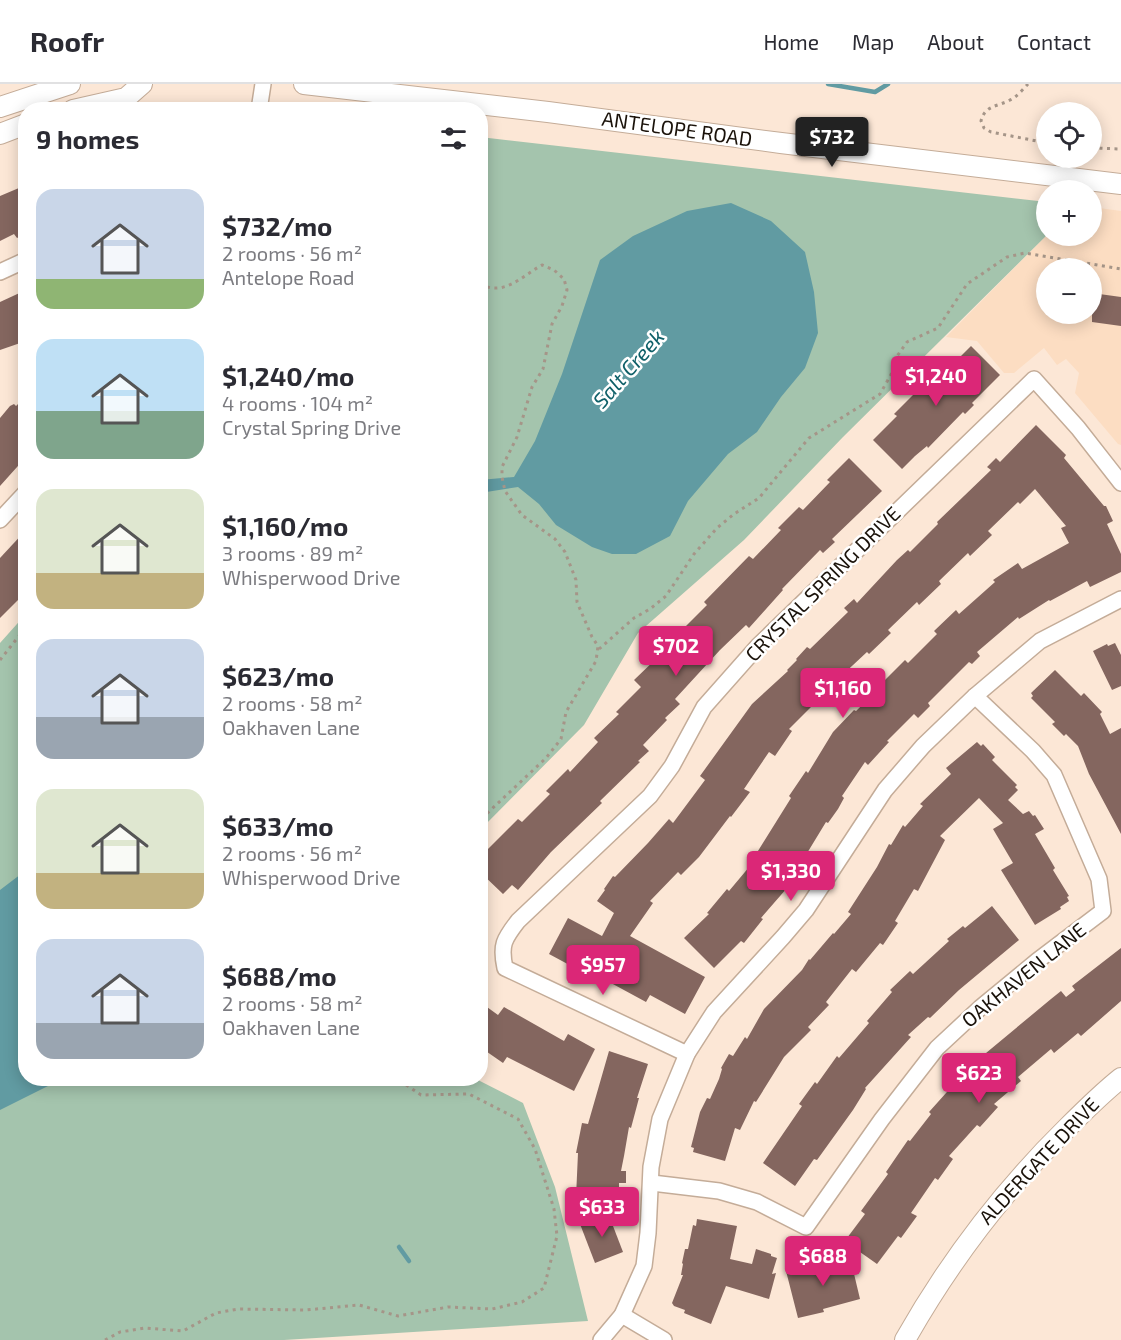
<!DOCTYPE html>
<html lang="en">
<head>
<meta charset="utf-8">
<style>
  body { margin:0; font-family:"Exo 2",sans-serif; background:#f7f7f7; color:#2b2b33; height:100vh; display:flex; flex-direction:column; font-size:22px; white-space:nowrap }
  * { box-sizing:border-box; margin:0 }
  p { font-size:20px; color:#7c7c81 }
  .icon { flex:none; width:33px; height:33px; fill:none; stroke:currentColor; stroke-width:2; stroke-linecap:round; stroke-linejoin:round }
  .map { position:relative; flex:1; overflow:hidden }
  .sheet { position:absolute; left:18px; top:18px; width:470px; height:984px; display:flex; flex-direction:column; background:#fff; border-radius:24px; box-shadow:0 3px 15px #0003 }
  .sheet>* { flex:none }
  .buttons { position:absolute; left:1036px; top:18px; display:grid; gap:12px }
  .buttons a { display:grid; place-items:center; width:66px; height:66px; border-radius:50%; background:#fff; box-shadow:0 3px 15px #0003; font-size:30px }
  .price { position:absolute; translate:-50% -51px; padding:0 14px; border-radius:6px; background:#db2777; color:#fff; font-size:20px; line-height:39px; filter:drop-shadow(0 2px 3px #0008) }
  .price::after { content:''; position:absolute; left:50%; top:36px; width:18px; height:14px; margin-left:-9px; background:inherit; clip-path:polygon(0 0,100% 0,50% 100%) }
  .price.current { background:#222; color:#fff }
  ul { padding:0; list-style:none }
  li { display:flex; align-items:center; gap:18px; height:150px; padding:0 18px }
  li span { display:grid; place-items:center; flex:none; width:168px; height:120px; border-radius:18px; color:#555 }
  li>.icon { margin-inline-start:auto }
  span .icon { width:72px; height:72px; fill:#fffc; stroke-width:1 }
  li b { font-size:26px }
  h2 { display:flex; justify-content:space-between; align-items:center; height:72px; padding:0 18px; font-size:26px }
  header { display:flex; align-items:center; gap:36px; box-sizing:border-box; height:84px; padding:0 30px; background:#fff; border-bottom:2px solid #e1e1e2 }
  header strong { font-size:28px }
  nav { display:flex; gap:33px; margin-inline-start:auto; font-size:21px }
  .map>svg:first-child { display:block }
  .built { fill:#fcddc2; fill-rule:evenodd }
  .green { fill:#a4c4ad }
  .water { fill:#619ba2 }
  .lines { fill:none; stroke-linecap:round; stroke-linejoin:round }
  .stream { stroke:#619ba2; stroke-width:4.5 }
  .building { fill:#84665f }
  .minor-casing { stroke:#c4ac98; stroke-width:18 }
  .tertiary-casing { stroke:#c4ac98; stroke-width:22 }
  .path { stroke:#a59588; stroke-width:3; stroke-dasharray:3 4.5; stroke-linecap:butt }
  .minor { stroke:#fff; stroke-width:15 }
  .tertiary { stroke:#fff; stroke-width:20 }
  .labels { text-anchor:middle; stroke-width:5; stroke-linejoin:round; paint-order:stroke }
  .street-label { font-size:20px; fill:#1a120a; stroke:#fff }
  .water-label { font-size:21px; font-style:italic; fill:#0f6069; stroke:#fff }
</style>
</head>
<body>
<header>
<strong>Roofr</strong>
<nav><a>Home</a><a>Map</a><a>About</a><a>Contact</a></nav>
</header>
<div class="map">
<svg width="1121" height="1256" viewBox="0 0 1121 1256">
  <rect width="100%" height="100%" fill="#fce7d6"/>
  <path class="built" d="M1092,123l29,4v234l-3,-1 -43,-51 4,-20 -13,-14 -9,6 -13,-17 -30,25h-10l-27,-32 -31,-4 101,-102 45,1zM1047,184h45v46h-45z"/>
  <g class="green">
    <path d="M480,53l567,65v33l-204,202 -99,103 -106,93 -54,92 -104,105z"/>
    <path d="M25,531l1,463 450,1 47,24 32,84 33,134 -304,19h-284v-697z"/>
  </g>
  <g class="water">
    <path d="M731,119l40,18 34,31 9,40 4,41 -13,35 -24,29 -24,35 -29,22 -40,47 -18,35 -34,18h-24l-20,-7 -36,-22 -17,-21 -21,-17 -38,6v-13l34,-3 21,-36 27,-67 38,-114 33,-24 54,-25z"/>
    <path d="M25,787l1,207 36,1 -62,31v-220z"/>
  </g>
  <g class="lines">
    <g class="stream">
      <path d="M828,0l47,8 13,-8"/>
      <path d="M399,1163l10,14"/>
    </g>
  </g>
  <g class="building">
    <path d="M26,101v49l-9,4 -3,-4 -14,7v-45z"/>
    <path d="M26,206v51l-26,9v-48z"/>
    <path d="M1092,209l29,4v29l-29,-4z"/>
    <path d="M971,262l29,29 -28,28 2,2 -9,9 -2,-2 -35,36 -1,-2 -12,10 -13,13 -29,-29 24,-24 -3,-2 47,-47 4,5z"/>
    <path d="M26,312v61l-26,29v-68l10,-12 4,-2 2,2z"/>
    <path d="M1036,341l30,30 -2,3 40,48h2l7,15 -6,3 14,30v18l-31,15 -3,-6 -37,20 -1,-1 -30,19 -1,-2 -41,35 3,4 -8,8 -3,-2 -41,41 2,3 -12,12 -4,-4 -27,27 2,1 -21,23 -3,-3 -23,34 2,2 -6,11 -10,14 -2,-1 -28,46 6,3 -6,11 -4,-2 -33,38 2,1 -19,24 -3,-2 -27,27 -30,-30 25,-24 -2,-1 20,-24 2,2 26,-31 -2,-1 38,-61 -2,-2 17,-25 2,2 25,-41 21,-22 2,1 29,-28 -1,-2 21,-21 3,3 29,-29 -3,-3 22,-21 3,4 36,-32 -2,-2 25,-17 4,6 47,-26 -8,-15 5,-2 -31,-37 -15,15 -2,-2 -30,29 4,4 -22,21 -2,-3 -29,28 2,3 -22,21 -2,-3 -29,28 3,3 -22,21 -2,-2 -29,27 3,3 -22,21 -2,-2 -28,28 3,2 -17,25 -6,-4 -25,37 6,3 -19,25 -1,-1 -31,41 -18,18 -3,-3 -28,29 3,2 -23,33 75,41 -20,37 -35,-19 -4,7 -35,-19 -35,-16 -1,1 -26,-14 19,-36 34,18 12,-23 -17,-12 8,-11 -1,-1 9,-13 2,1 33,-34 21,-24 4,4 32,-43 -5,-4 52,-72 36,-33 -1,-1 10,-10 -1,-1 11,-12 3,2 38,-37 -4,-4 10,-9 3,4 40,-43 11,-10 2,2 28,-28 -1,-2 54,-52 -4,-3 9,-9 4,4z"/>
    <path d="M849,374l33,33 -50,48 3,3 -12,11 -3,-3 -38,39 1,1 -34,38 -3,-3 -26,25 -45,49 5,5 -15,14 2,2 -24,25 6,6 -11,10 2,1 -40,39 2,2 -51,49 -33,38 -6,-5 -9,9 -23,-22v-15l38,-38 4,3 28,-28 -4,-3 22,-22 2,3 28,-30 -4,-4 25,-24 -3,-2 25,-25 -7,-7 25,-24 -5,-6 21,-21 4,4 28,-28 -3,-3 45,-46 4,3 28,-29 -3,-2 21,-21 4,3 27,-28 -3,-2z"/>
    <path d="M26,446v62l-26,26v-60z"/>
    <path d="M1115,559l6,12v31l-9,4 -19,-39 14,-7 1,2z"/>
    <path d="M1055,586l26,26 3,-3 18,19 -2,2 10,20 11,-6v106l-32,-60 -11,-28 -12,-12 -2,2 -12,-12 3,-2 -24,-24 2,-2 -2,-3z"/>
    <path d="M977,658l4,4 2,-2 12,13 -3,3 25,25 -2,2 3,3 -10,10 15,14 6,-3 4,5 2,-1 9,14 -9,5 20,34 -2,2 16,26 -2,1 2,4 -9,6 1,2 -26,16 -34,-55 12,-7 -20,-34 10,-6 -24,-25 -39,38 5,4 -27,51 -4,-2 -19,32 3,2 -15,22 -3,-2 -24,29 -4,-3 -26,33 3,3 -21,22 3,3 -27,27 -28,45 -2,-1 -14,29 -5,-2 -10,33 -32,-9 1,-4 -3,-1 9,-35 7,-14 3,1 9,-20 3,-10 -1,-1 8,-14 4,2 12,-19 2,2 17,-30 38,-39 7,-11 1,1 23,-27 1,1 17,-20 -3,-2 29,-45 12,-23 2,1 12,-20 2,2 18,-21 -3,-2 31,-30 -5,-6z"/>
    <path d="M992,822l27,34 -60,50 -29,28 -2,-1 -20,18 3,2 -46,51 1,1 -13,21 -36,50 -3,-1 -19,27 -32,-23 39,-57 -3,-2 16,-22 2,2 20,-28 2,2 30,-35 -2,-2 25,-29 -2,-2 20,-19 3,3 36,-33 -2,-2 16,-13 2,2z"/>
    <path d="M1121,864v53l-40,35 -3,-3 -24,20 -3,-4 -33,28 3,4 -27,23 4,3 -18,20 -3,-2 -28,31 4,3 -15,21 -3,-2 -24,35 6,3 -16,22 -3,-2 -21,28 -27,-19 2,-3 -5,-4 18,-24 -4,-3 27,-37 -2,-2 13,-19 9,-13 2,1 21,-27 -2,-2 26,-29 25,-25 71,-59 10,-8 5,6 9,-7 -3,-4z"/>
    <path d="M480,918l18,13 6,-8 60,34 4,-7 27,15 -21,42 -67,-34 -4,6 -23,-16z"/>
    <path d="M609,967l39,13 -11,34h2l-8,30 -2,-1 -5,29 -3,15h5v12h-7v15l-43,-1 2,-44h-2l6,-30 6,1z"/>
    <path d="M608,1129l15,39 -28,11 -15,-39z"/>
    <path d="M697,1135l40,7 -7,33 22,5 4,-15 15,5v2l6,2 -5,16 4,-1 -7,26 -43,-13 -15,38 -27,-11 1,-3 -11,-4 -2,-3 11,-28h-2l2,-11 -1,-1 3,-14h3l5,-24 3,1z"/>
    <path d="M850,1173l10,42 -37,10 1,3 -26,6 -12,-47 26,-7 1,3z"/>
  </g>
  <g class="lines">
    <defs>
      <g id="minor">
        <path d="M259,26l4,-26"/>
        <path d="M0,188l26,-12"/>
        <path d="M0,436l26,-28"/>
        <path d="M687,970l-182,-86c-5,-23 -1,-29 13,-47l132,-125 22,-30 32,-59 54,-61 276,-267 44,49 43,55"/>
        <path d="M652,1099l67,8 38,11 49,25 76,-108 55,-71 43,-40 57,-47 66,-50 -4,-32 -45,-104 -21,-24 -58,-55"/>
        <path d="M622,1231l42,25"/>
        <path d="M601,1256l21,-25 22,-49 4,-33 3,-66 9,-48 27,-65 27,-42 69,-75 23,-27 79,-120 38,-44 52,-50 65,-55 81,-42"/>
      </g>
      <g id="tertiary">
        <path d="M304,0l244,28 233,31 340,41"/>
        <path d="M0,23l70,-23"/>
        <path d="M73,26l53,-12 16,-14"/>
        <path d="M0,50l26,-10"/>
        <path d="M905,1256c44,-78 98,-149 162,-212 17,-17 35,-35 54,-50"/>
      </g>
    </defs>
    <use href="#minor" class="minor-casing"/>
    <use href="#tertiary" class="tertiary-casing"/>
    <g class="path">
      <path d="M1028,0c-5,5 -11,13 -18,16 -13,7 -25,5 -29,21l3,7 7,4 56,11"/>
      <path d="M1092,64l29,1"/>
      <path d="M480,200c24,13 42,-8 62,-19l12,5 10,9 3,11 -5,16 -10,18 -9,45 -11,18 -15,50 -15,30v10l3,14 17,24 33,24 10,13 11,28 1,22 15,35 6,9 -2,15 -30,51 -5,27 -15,19 -66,62"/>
      <path d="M599,565l35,-31 16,-9 16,-13 28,-42 23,-26 17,-14 25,-16 50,-60 71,-44 13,-23 2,-12 12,-17 31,-14 29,-44 40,-27 18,-4 96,16"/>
      <path d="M0,576l26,-33"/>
      <path d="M105,1256l15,-8 25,-4 38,3 33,-18 22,-4 68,1 53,-5 39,11 50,-9 44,2 30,-7 22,-14 13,-52 -3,-27 -19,-60 -17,-30 -49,-25 -48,1 -25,-17"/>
    </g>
    <use href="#minor" class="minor"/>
    <use href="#tertiary" class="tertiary"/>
  </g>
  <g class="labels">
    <g class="street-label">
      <text transform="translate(677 45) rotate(8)" y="7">ANTELOPE ROAD</text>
      <text transform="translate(823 500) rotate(-45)" y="7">CRYSTAL SPRING DRIVE</text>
      <text transform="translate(1024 891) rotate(-39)" y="7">OAKHAVEN LANE</text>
      <text transform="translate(1039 1077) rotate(-47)" y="7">ALDERGATE DRIVE</text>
    </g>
    <g class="water-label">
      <text transform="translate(629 285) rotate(-49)" y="7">Salt Creek</text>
    </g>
  </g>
</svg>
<div class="buttons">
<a><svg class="icon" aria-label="locate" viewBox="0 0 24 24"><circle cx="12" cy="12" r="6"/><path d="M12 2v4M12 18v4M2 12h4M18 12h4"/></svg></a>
<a>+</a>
<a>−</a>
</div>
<b class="price current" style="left:832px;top:84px">$732</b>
<b class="price" style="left:936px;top:323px">$1,240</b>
<b class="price" style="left:676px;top:593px">$702</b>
<b class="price" style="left:843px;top:635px">$1,160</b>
<b class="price" style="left:791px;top:818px">$1,330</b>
<b class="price" style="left:603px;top:912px">$957</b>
<b class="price" style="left:979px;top:1020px">$623</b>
<b class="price" style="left:602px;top:1154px">$633</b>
<b class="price" style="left:823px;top:1203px">$688</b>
<section class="sheet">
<h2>9 homes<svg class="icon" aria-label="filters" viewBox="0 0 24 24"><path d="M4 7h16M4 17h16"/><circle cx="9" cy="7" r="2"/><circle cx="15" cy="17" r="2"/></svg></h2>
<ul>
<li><span style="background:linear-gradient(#c9d6e8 75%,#8fb573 0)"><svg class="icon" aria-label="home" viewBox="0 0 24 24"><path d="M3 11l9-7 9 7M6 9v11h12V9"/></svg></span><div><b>$732/mo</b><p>2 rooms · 56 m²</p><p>Antelope Road</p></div></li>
<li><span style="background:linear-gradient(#bfe0f5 60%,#7fa58c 0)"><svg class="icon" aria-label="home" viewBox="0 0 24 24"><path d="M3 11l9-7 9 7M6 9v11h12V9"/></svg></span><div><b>$1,240/mo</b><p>4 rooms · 104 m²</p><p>Crystal Spring Drive</p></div></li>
<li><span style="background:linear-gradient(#dfe7d0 70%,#c2b280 0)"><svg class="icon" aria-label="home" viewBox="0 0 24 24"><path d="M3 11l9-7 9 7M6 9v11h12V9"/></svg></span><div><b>$1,160/mo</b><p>3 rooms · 89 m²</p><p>Whisperwood Drive</p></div></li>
<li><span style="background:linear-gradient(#c9d6e8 65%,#9aa5b1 0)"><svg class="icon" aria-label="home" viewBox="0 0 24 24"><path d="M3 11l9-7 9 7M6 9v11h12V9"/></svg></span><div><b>$623/mo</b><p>2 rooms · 58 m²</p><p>Oakhaven Lane</p></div></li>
<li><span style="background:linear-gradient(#dfe7d0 70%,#c2b280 0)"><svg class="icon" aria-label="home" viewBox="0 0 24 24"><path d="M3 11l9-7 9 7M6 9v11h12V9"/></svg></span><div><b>$633/mo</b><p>2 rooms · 56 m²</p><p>Whisperwood Drive</p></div></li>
<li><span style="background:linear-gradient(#c9d6e8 70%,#9aa5b1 0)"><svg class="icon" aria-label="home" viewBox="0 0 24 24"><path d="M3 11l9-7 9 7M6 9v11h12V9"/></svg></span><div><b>$688/mo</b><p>2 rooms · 58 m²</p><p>Oakhaven Lane</p></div></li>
</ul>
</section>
</div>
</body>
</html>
